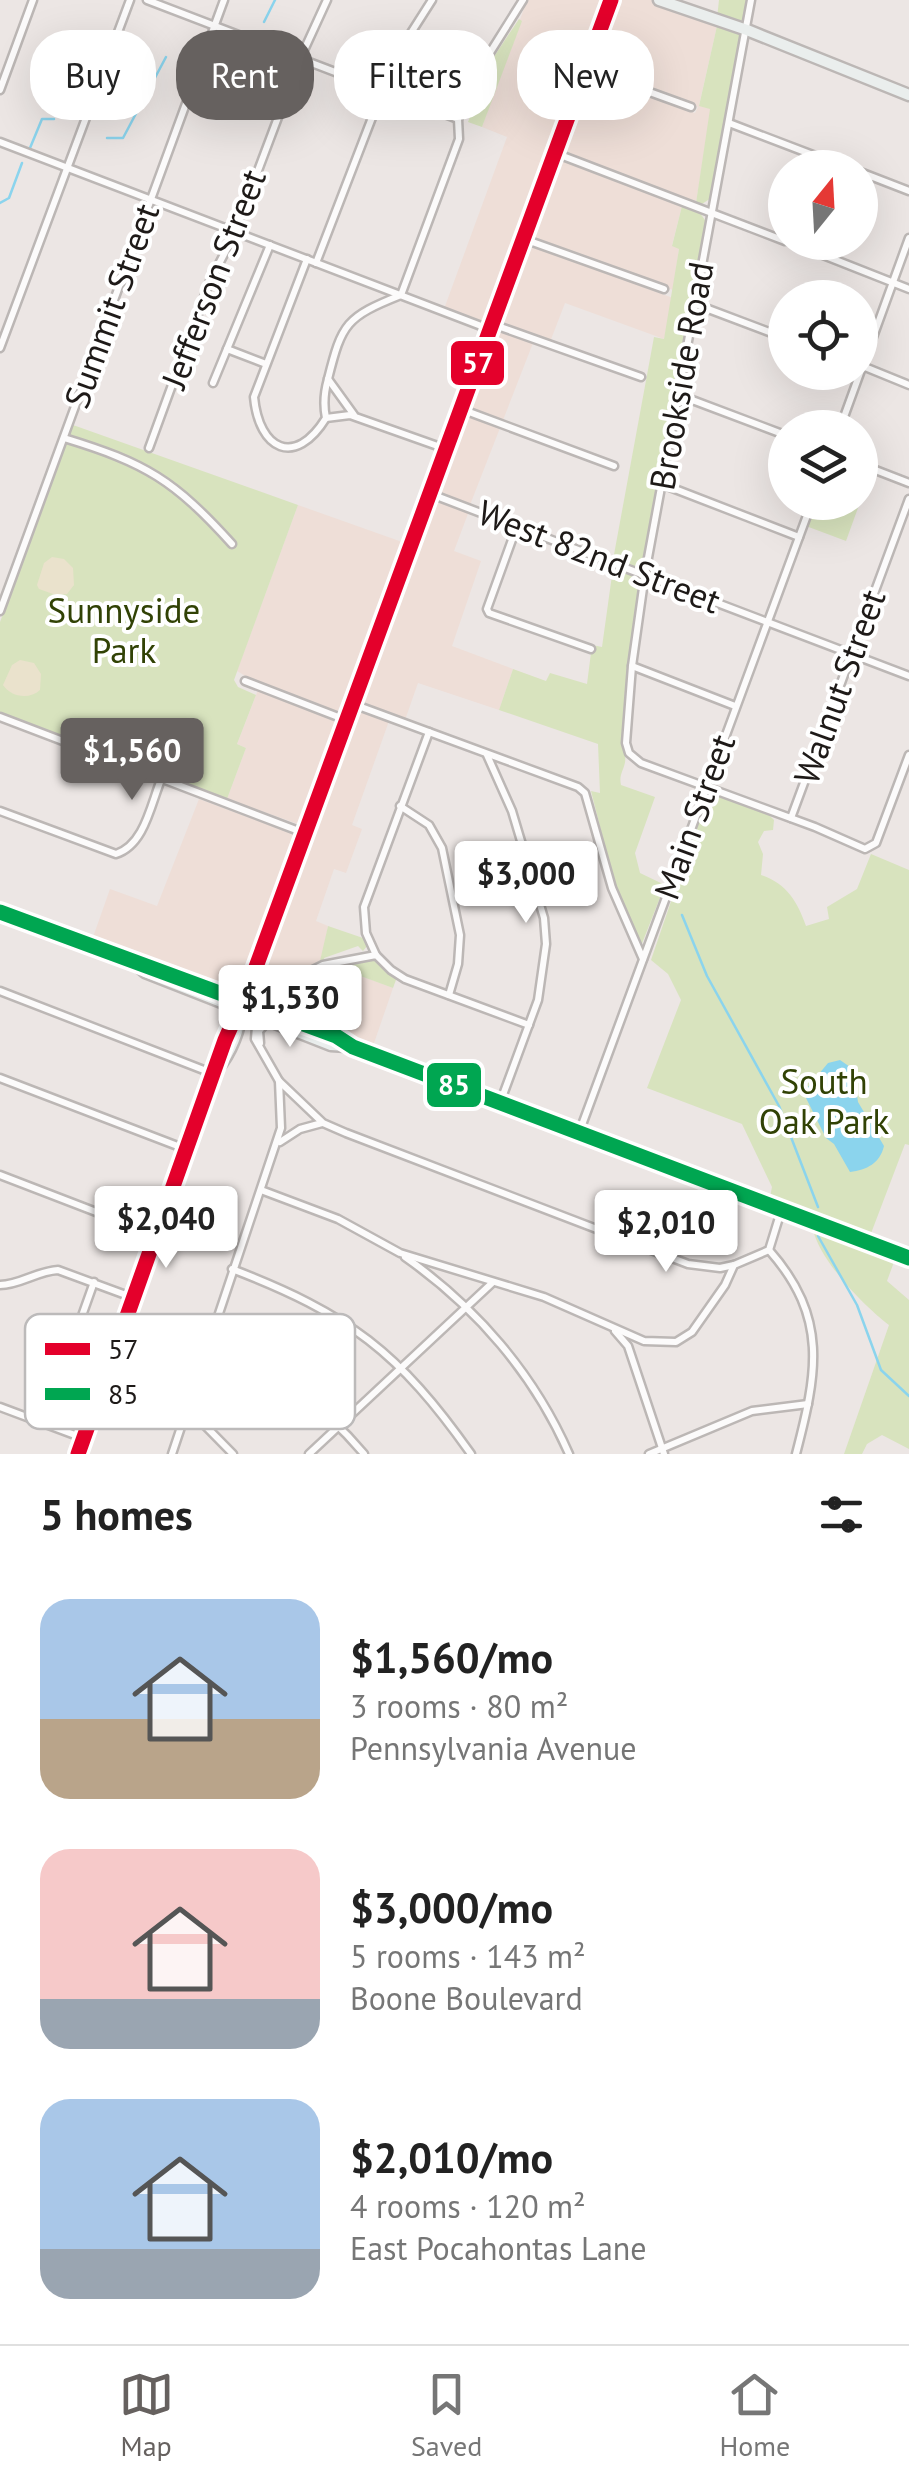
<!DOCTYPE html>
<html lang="en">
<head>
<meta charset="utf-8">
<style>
  body { margin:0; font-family:"PT Sans",sans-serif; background:#f2f2f2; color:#222; height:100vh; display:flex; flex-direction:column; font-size:38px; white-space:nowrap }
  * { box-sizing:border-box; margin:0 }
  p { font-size:32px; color:#767676 }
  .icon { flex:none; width:55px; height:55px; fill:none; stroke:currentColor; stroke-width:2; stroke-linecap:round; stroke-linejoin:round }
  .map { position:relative; height:1454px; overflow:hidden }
  .drawer { display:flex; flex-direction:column; background:#fff; flex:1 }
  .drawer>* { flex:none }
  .banner { position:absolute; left:30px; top:30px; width:850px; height:90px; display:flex; gap:20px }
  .needle { width:65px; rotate:18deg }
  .fabs { position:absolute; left:768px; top:150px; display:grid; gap:20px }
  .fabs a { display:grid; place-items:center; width:110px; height:110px; border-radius:50%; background:#fff; box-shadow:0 10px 40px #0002; font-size:50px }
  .price { position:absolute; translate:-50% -85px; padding:0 22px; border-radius:10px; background:#fff; color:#222; font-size:32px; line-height:65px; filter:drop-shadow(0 2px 5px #0008) }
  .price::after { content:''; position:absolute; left:50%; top:60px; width:30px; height:22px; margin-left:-15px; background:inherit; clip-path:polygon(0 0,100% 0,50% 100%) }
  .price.on { background:#66615f; color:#fff }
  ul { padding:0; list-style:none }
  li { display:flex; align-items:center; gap:30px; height:250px; padding:0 40px }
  li span { display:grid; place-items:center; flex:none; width:280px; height:200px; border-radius:30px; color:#555 }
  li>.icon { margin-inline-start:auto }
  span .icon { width:120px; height:120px; fill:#fffc; stroke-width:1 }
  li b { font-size:42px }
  h2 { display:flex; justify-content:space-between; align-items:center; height:120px; padding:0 40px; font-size:42px }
  .pill { padding:0 35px; border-radius:40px; background:#fff; box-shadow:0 10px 40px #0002; font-size:35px; line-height:90px }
  .pill.on { background:#66615f; color:#fff }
  .tab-bar { display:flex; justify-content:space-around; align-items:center; height:140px; border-top:2px solid #e0e0e0; background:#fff; font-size:28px; color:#767676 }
  .tab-bar a { display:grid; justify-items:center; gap:5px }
  .tab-bar .on { color:#66615f }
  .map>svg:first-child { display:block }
  .commercial { fill:#eeded7 }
  .green { fill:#d8e3be }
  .sand { fill:#eae2cc }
  .water { fill:#8bd4ed }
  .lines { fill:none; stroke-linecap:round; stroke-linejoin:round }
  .stream { stroke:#8bd4ed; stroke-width:2.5 }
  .street-casing { stroke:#bcb7b5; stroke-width:11 }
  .secondary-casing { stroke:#bcb7b5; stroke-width:15 }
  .street { stroke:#fcfbfb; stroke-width:6 }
  .secondary { stroke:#eaeeed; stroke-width:10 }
  .bus-1-casing { stroke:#fff; stroke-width:22 }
  .bus-2-casing { stroke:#fff; stroke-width:22 }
  .bus-1 { stroke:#e4002b; stroke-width:15 }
  .bus-2 { stroke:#00a651; stroke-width:15 }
  .labels { text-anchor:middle; stroke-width:8; stroke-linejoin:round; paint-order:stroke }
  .street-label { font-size:35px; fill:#1e1a18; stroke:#fff }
  .park-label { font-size:35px; fill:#314205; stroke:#fff }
  .key { fill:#fff; stroke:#bcbaba; stroke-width:2.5 }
  .key-label { font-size:28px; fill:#1e1a18 }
  .line-badge { stroke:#fff; stroke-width:4 }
  .badge-label { font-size:28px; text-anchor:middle; font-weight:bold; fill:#fff }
</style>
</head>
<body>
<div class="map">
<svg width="909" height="1454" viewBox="0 0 909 1454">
  <rect width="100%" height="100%" fill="#ece6e4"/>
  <g class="commercial">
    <path d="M527,0h76l-116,321 -5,1 -38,-13 63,-172 -25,-10z"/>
    <path d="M617,0h34l66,26 -18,79 12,3 -15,95 -134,-52 27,-77 106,39 3,-6 -106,-41z"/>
    <path d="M561,160l121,46 -10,39 7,3 -6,42 -142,-52 25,-75z"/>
    <path d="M527,244l146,54 -9,41 -99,-36 -15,39 -47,-18 -5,-3z"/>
    <path d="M495,330l38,13 -63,162 -33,-13 -1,-4z"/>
    <path d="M437,499l32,12 -15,40 27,10 -29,85 61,23 -14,41 -81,-27 -13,37 -43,-16 -3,-6 73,-196z"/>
    <path d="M298,505l107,38 -68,170 -85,-33 -15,-9z"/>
    <path d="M258,690l79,30 1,4 -37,101 -74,-26 19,-51 -9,-4z"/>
    <path d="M359,710l30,11 -37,104 10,4 -16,44 -12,-4 -18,52 12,5 -7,35 72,27 -20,58 -116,-45 -2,-4 24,-78 76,-208z"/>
    <path d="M199,799l97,36 -40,109 -21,48 -143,-52 18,-51 47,17z"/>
  </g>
  <g class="green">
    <path d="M719,0h29l-4,25 -27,-7z"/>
    <path d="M519,19l3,2 -40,106 -14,-5 25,-64z"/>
    <path d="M717,26l25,9v5l-31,158 -9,6 -6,-1 14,-94 -11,-3z"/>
    <path d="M682,206l18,7 7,10 -63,337 -6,8 -25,-8 41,-223 10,2 15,-90 -7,-3z"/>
    <path d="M73,425l225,80 -64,175 4,7 18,8 -19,49 9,4 -19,51 -227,-86v-91z"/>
    <path d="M860,468l11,4 -25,69 -40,-15 10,-23 44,-1z"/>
    <path d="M613,568l22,8 5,9c-8,56 -21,114 -15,171 2,11 -7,17 -4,29l34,12 -20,56 5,20 25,12 -24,61 -27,-64 -23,-91 9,2 -2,-49 -99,-34 14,-41 33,12 4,-8 37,11 5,-39 10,2z"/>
    <path d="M713,794l56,21 5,5 -1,10 -9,1 -6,11 5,12 -2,21c26,9 36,26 45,51l23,-7 -2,-12 30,-18 14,-35 38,16v275l-4,-1 -35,92 -100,-39 2,-10 -30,-63 -95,-36 34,-88 -13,-26 -17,-14 56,-164z"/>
    <path d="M328,926l35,12 4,8 -4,5 -5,-5 -34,12 2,5 -6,-2z"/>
    <path d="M367,959l9,2 21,16 -4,11 -57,-21z"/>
    <path d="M813,1229l81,33 -7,19 22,19v149l-27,-14 -15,9 -5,10h-18l45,-129c-25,-19 -70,-65 -76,-96z"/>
  </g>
  <g class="sand">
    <path d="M52,557l12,2 9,9 1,17 -7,9 -11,1 -17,-6 -2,-4 7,-22z"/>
    <path d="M20,660l14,3 7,11 -1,16c-11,10 -29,7 -37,-5l9,-20z"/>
    <circle cx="143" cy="740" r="17"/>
  </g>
  <path class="water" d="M840,1060l13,9 5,33 26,44c-4,17 -17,24 -34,26l-16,-28 -8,-6 -20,-40 2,-11 20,-24z"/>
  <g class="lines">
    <g class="stream">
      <path d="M264,22l11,-22"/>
      <path d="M107,138h16l43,-81"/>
      <path d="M30,148l12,-29h12"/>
      <path d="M0,203l9,-5 13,-35"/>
      <path d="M682,915l25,61 72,130 39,101"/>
      <path d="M818,1236l39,69 24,65 28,26"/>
    </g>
    <defs>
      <g id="street">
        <path d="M147,0l311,119"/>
        <path d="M751,0l-106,574 -13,92 -6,77 3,10 12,10 174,64 50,22 11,-6 33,-88"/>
        <path d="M586,69l105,38"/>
        <path d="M0,90l33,-90"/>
        <path d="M729,123l118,45"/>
        <path d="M0,142l489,187"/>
        <path d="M555,153l230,88"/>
        <path d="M860,172l49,19"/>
        <path d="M524,239l140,50"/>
        <path d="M790,242l119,47"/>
        <path d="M307,259l-53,138c5,53 41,71 72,21 -3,-14 -2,-25 2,-39 14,-56 18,-62 73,-84l58,-156 -1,-20 28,-60 37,-59"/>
        <path d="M316,263l79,-205 37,-58"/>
        <path d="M695,304l90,34"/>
        <path d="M492,324l149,53"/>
        <path d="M0,348l130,-348"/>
        <path d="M227,349l39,15"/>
        <path d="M860,365l49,20"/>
        <path d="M328,379l26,36"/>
        <path d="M213,383l57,-138"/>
        <path d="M679,395l106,40"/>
        <path d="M461,409l153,57"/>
        <path d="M326,418l24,-3 96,34"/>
        <path d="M840,428l69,-190"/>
        <path d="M64,438c82,25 110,42 168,106"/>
        <path d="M149,448l61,-167 23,-44 67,-178 27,-59"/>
        <path d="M860,464l49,19"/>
        <path d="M662,484l137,53"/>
        <path d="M431,494l478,182"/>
        <path d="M517,526l-30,83 2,4 102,36"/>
        <path d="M0,611l224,-611"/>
        <path d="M632,666l103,40"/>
        <path d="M245,681l101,39"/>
        <path d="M353,704l225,83 7,6 27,95 31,71"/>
        <path d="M0,717l304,116"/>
        <path d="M487,755l25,56 32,107 2,26 -8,56 -38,103"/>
        <path d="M400,806l29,19 13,23 18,87 -2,29 -9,31"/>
        <path d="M0,811l116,43c29,-9 35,-51 46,-77"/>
        <path d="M791,818l118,-319"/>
        <path d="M376,955l-10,-22 -2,-26 65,-175"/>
        <path d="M249,986l20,6 54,-27 53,-10 15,15 14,9 124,46"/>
        <path d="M0,991l214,83"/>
        <path d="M260,1043l-1,-12 10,-11"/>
        <path d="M0,1078l188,72"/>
        <path d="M279,1081l44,42 23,10 342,131 32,4 14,-3"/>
        <path d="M579,1133l233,-631"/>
        <path d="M280,1142l20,-13 22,-6"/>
        <path d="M0,1175l156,60"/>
        <path d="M261,1190l77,29 62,34 144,44 100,44 32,1 16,-10 33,-47 9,-20 35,-15 12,-39"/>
        <path d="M769,1250c60,68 48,123 27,204"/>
        <path d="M405,1257c71,50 129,117 164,197"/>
        <path d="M232,1269c117,45 167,83 239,185"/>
        <path d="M0,1285c20,0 37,-14 58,-15l76,28"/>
        <path d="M78,1327l16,-45"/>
        <path d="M615,1331l13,15 36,108"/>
        <path d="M120,1339l113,115"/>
        <path d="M208,1343c61,27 113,59 156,111"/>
        <path d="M0,1407l83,31"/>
        <path d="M172,1454l109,-326 -2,-47 -24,-42 2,-24"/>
        <path d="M309,1454l183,-171"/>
        <path d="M649,1454l103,-43 56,-7"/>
      </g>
      <g id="secondary">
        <path d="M659,0l88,30 162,65"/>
        <path d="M0,912l136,52h10l190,72 17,11 556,211"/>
        <path d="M136,964l9,8 186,73 16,1"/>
        <path d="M217,1069c12,-14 26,-43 22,-61"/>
        <path d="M78,1454l137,-380c5,-32 21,-58 34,-88l362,-986"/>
      </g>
    </defs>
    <use href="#street" class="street-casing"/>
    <use href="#secondary" class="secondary-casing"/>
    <use href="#street" class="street"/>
    <use href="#secondary" class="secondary"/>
    <defs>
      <path id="bus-1" d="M78,1454l147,-414 24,-54 362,-986"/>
      <path id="bus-2" d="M0,912l336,124 17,11 556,211"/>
    </defs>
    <use href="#bus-1" class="bus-1-casing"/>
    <use href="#bus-2" class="bus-2-casing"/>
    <use href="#bus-1" class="bus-1"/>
    <use href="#bus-2" class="bus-2"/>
  </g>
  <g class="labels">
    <g class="street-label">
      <text transform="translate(214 279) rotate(-69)" y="12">Jefferson Street</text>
      <text transform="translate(112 306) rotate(-70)" y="12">Summit Street</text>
      <text transform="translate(682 376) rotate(-80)" y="12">Brookside Road</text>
      <text transform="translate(599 557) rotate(21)" y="12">West 82nd Street</text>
      <text transform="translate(840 687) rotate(-70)" y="12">Walnut Street</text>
      <text transform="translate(695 817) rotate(-70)" y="12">Main Street</text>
    </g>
    <g class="park-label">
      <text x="124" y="623">Sunnyside<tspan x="124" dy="40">Park</tspan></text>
      <text x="824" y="1094">South<tspan x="824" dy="40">Oak Park</tspan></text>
    </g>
  </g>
  <rect x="25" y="1314" width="330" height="115" rx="15" class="key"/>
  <rect x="45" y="1343" width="45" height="12" fill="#e4002b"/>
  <rect x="45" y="1388" width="45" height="12" fill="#00a651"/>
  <g class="key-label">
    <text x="108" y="1359">57</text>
    <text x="108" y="1404">85</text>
  </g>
  <g class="line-badge">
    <rect x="449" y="339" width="57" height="48" rx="10" fill="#e4002b"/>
    <rect x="425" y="1061" width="58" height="48" rx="10" fill="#00a651"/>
  </g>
  <g class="badge-label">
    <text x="478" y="373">57</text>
    <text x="454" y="1095">85</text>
  </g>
</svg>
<div class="fabs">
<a><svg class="needle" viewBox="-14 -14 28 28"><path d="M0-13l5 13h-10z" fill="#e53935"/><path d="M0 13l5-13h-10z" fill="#767676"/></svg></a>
<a><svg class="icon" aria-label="locate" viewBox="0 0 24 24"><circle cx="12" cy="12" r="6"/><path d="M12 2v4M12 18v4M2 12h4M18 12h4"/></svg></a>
<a><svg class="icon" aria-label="layers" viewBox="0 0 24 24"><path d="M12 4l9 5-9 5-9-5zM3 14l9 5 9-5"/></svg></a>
</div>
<b class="price on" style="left:132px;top:803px">$1,560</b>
<b class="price" style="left:526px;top:926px">$3,000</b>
<b class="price" style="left:290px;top:1050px">$1,530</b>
<b class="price" style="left:166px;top:1271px">$2,040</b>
<b class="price" style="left:666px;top:1275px">$2,010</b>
<div class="banner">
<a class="pill">Buy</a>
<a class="pill on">Rent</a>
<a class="pill">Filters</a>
<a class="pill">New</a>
</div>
</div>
<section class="drawer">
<h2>5 homes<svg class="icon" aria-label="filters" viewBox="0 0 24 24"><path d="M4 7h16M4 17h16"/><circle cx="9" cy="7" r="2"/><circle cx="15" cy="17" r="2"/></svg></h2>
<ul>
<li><span style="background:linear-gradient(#a9c7e8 60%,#b9a48a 0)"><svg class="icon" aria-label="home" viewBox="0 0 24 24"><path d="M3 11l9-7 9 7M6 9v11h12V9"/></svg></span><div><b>$1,560/mo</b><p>3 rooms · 80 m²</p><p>Pennsylvania Avenue</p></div></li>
<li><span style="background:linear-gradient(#f6c9c9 75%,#9aa5b1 0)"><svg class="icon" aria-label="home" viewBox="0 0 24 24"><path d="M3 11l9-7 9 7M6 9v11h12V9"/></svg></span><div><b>$3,000/mo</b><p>5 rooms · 143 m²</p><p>Boone Boulevard</p></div></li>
<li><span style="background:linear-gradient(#a9c7e8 75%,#9aa5b1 0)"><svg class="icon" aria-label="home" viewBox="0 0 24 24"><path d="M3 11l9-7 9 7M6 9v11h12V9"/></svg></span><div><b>$2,010/mo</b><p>4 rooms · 120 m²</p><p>East Pocahontas Lane</p></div></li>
</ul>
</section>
<nav class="tab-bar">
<a class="on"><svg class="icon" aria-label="map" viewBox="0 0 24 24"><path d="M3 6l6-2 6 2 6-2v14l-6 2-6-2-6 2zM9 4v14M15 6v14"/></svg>Map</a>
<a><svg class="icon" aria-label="saved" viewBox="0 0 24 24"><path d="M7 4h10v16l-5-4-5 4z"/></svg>Saved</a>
<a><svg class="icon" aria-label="home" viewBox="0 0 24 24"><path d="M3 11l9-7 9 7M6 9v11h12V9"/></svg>Home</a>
</nav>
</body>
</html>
